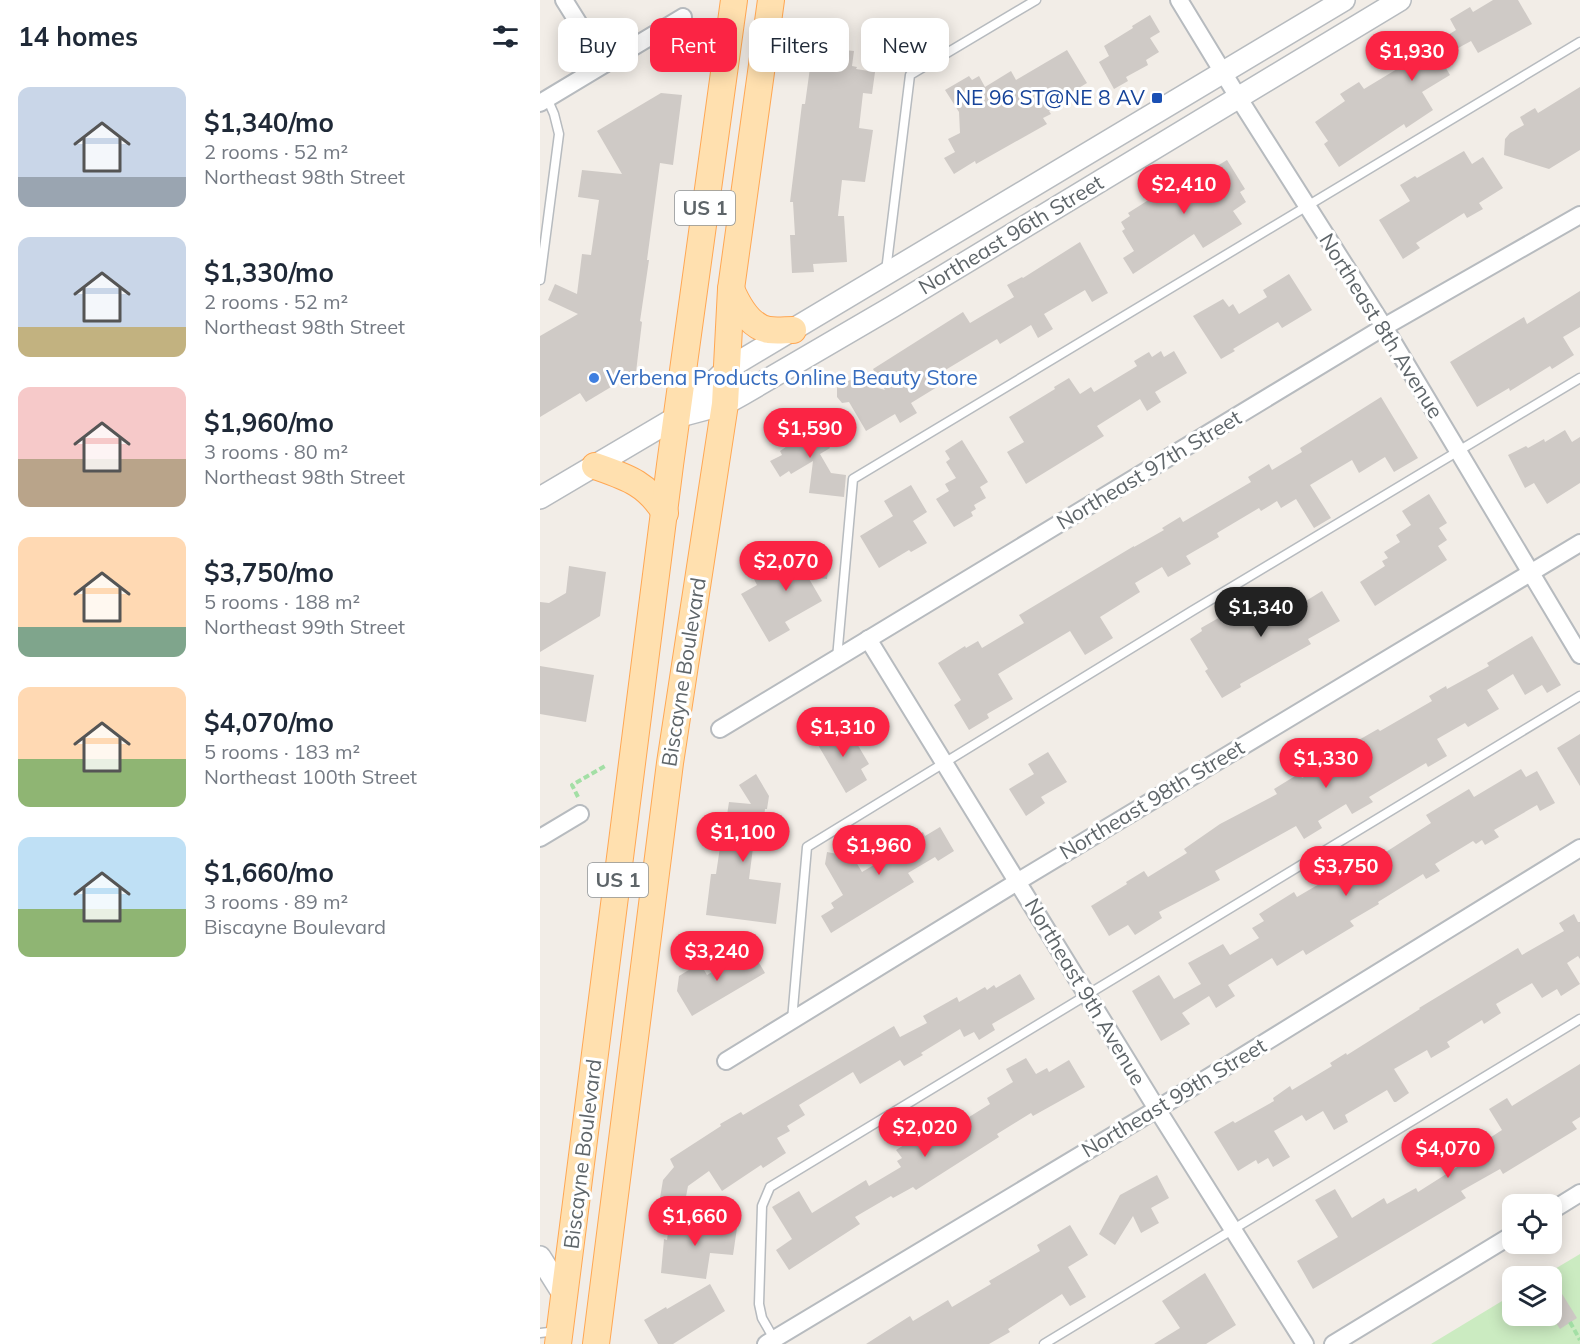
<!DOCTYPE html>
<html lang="en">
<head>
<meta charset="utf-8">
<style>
  body { margin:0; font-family:Mulish,sans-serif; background:#f2f2f3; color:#1f2937; height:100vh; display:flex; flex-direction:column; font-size:22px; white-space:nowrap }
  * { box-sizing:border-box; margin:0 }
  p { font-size:20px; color:#747a83 }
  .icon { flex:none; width:33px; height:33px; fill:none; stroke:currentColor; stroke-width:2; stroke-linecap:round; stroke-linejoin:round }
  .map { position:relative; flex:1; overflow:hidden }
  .sheet { display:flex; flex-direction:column; background:#fff; width:540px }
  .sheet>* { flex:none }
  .guide { position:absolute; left:18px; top:18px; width:570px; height:54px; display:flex; gap:12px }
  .controls { position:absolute; left:962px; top:1194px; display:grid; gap:12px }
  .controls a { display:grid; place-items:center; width:60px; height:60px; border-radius:12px; background:#fff; box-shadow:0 3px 15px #0003; font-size:30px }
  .price { position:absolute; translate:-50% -51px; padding:0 14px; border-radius:21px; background:#fb2444; color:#fff; font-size:20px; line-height:39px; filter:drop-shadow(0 2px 3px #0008) }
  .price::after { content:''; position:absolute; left:50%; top:36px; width:18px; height:14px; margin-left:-9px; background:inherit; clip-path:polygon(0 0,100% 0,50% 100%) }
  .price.selected { background:#222; color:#fff }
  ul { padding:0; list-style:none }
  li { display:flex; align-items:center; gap:18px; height:150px; padding:0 18px }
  li span { display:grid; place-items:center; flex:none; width:168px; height:120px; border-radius:12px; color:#555 }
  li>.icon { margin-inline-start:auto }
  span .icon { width:72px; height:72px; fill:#fffc; stroke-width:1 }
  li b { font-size:26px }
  h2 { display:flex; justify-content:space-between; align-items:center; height:72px; padding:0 18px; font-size:26px }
  .tag { padding:0 21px; border-radius:12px; background:#fff; box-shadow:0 3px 15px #0003; font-size:21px; line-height:54px }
  .tag.selected { background:#fb2444; color:#fff }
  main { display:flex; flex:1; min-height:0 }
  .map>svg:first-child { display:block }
  .green { fill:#cbebc1 }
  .building { fill:#cfcac6 }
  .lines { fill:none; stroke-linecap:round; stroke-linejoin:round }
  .service-casing { stroke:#b7bbbf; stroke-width:11 }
  .minor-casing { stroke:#b7bbbf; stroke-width:20 }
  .tertiary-casing { stroke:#b7bbbf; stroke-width:24 }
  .primary-casing { stroke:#ffa753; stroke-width:28 }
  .path { stroke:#a3dfa5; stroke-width:4; stroke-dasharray:6 3; stroke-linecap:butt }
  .service { stroke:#fff; stroke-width:8 }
  .minor { stroke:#fff; stroke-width:16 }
  .tertiary { stroke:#fff; stroke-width:21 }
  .primary { stroke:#ffe0af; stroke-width:26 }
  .transit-dot { fill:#1a4fb4; stroke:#fff; stroke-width:2 }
  .shop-dot { fill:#3f7fe0; stroke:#fff; stroke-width:2 }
  .labels { text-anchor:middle; stroke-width:6; stroke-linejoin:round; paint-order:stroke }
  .shield { fill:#fff; stroke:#8e9396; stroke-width:1.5 }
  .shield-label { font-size:20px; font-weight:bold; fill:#5e6569 }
  .transit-label { font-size:21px; fill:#164399; stroke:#fff; text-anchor:end }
  .street-label { font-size:21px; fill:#5e6569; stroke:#fff }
  .shop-label { font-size:21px; fill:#366cbe; stroke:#fff; text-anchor:start }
</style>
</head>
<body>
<main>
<section class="sheet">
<h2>14 homes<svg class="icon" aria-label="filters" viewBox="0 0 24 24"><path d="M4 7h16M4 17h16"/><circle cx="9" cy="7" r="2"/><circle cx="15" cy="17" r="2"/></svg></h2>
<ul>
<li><span style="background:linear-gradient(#c9d6e8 75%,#9aa5b1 0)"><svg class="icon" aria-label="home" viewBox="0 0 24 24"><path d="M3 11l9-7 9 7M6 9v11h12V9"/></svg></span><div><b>$1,340/mo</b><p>2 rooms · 52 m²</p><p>Northeast 98th Street</p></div></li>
<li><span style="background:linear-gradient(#c9d6e8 75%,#c2b280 0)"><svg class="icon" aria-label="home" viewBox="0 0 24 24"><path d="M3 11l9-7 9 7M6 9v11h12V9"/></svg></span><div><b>$1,330/mo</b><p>2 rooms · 52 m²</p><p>Northeast 98th Street</p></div></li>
<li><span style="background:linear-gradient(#f6c9c9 60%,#b9a48a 0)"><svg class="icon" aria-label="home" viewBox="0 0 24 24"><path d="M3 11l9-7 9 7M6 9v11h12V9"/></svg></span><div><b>$1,960/mo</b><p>3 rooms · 80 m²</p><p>Northeast 98th Street</p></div></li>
<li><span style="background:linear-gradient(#ffd9b3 75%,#7fa58c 0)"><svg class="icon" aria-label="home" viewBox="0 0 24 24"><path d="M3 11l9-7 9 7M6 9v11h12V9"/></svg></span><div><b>$3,750/mo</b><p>5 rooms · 188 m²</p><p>Northeast 99th Street</p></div></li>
<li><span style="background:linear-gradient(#ffd9b3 60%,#8fb573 0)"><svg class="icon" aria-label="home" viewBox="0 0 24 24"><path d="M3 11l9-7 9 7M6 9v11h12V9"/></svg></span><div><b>$4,070/mo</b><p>5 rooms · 183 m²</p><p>Northeast 100th Street</p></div></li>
<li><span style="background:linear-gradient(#bfe0f5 60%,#8fb573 0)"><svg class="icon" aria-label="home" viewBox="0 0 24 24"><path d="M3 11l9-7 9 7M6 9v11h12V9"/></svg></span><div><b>$1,660/mo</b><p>3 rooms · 89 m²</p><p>Biscayne Boulevard</p></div></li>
</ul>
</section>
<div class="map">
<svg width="1040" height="1344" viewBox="0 0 1040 1344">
  <rect width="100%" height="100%" fill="#f2ede7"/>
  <path class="green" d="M1040,1254v90h-149l81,-49v21h39v-40h-8z"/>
  <g class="building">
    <path d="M953,0h25l14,24 -54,29 -7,-12 -31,17 10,17 -28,17 11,18 -27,18 -2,-4 -65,43 -15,-23 4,-3 -13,-19 30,-21 -5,-7 19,-12 5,7 33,-20 -2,-6 25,-16 2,4 34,-21 -6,-11 20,-12 3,5z"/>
    <path d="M610,15l10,17 -10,6 9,14 -13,8 2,5 -22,12 2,4 -14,8 -15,-27 10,-6 -5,-10 29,-18 -1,-2z"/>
    <path d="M274,39l20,2 -1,8 21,2 -2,15 5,1 -1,2 19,3 -3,22 -9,-1 -4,35 14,2 -8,52 -23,-2 -4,36h6l3,46 -34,2 1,8 -22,1 -2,-38h5l-2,-33h-3l12,-98h3z"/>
    <path d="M527,50l20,33 -30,18 2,4 -10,6 2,3 -8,4 4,6 -71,40 -1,-3 -21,13 -10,-16 11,-6 -7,-13 12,-6 -1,-21 -14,-22 24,-14 3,4 7,-4 6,11 26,-16 5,9z"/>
    <path d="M1040,87v63l-31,19 -45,-14 1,-16 5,-6 14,-8 -4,-8 15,-9 3,5z"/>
    <path d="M121,93l21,2 -9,70 -13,-2 -13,97h2l-9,61 2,1 -6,50 -50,30 -6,-9 -40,24v-81l38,-22 -30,-14 7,-16 22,10 5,-40 9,1 8,-55 -21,-3 4,-27 40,4 -25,-43z"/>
    <path d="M924,151l8,13 11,-7 20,31 -24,15 4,6 -16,9 -3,-5 -48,30 4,5 -17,11 -24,-39 31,-19 -10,-16 15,-9 2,2z"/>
    <path d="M687,160l18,29 -5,3 6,10 -13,9 9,13 -39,24 -9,-14 -61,40 -10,-16 11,-7 -12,-20 3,-2 -4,-7 9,-6 -2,-3 60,-38 4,6z"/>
    <path d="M540,242l28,51 -16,9 -7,-12 -41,24 9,15 -15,9 -7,-13 -31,19 -3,-5 -60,36 5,9 -31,19 6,10 -17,10 -5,-9 -29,17 -17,-29 -7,1 -5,-6v-10l13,-7 35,10 -12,-21 90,-57 7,11 44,-26 -7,-12 15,-8 1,1z"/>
    <path d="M749,274l23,36 -30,18 -4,-6 -45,27 2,2 -14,8 -28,-43 30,-17 6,8 4,-3 6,10 28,-17 -4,-7z"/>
    <path d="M1040,291v36l-17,10 11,18 -22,14 -2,-3 -40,25 -1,-3 -32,19 -27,-45 74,-45 3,7z"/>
    <path d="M621,351l3,6 10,-6 13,22 -32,19 6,10 -14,9 -7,-12 -43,27 7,10 -78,48 -19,-32 17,-10 -15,-25 46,-28 -1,-2 15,-9 11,16 11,-7 3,5 43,-26 -3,-5 15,-9 3,5z"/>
    <path d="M841,397l37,61 -24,14 -9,-15 -26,16 -7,-13 -42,25 21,33 -17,10 -18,-29 -15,9 -4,-7 -16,10 -2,-3 -42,25 2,4 -33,19 5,8 -23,13 -6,-10 -27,16 5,9 -40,25 13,21 -28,17 -15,-24 -72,43 15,25 -26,15 2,4 -20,12 -15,-25 7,-5 -23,-37 27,-17 1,2 12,-7 4,7 42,-25 -5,-8 115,-69v1l30,-17 -2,-2 18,-11 3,5 68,-40 -3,-5 21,-13 3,6 30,-18 -2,-4z"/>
    <path d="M267,414l11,21 4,-2 8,15 -10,6 11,19 15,2 -2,22 -35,-4 4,-32 -22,13 -2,-3 -9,6 -10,-16 12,-6 -2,-4 16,-11 -8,-14z"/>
    <path d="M1025,430l7,12 8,-5v46l-33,21 -13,-21 -9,5 -17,-33 18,-9 2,2 16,-9 1,3z"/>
    <path d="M422,440l26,42 -8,5 6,11 -12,7 2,4 -5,3 2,4 -19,11 -18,-28 13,-8 -4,-7 11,-6 -10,-16 4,-3 -5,-8z"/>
    <path d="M371,485l16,27 -14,9 14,22 -16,9 -2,-2 -30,18 -19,-32 33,-20 -9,-15z"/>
    <path d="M889,494l18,29 -8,5 8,12 -9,6 9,14 -72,46 -15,-24 25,-16 -3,-5 6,-3 -4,-6 16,-10 -4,-7 15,-10 -9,-14z"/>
    <path d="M256,552l34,4 -3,23 -19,-2 14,24 -37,21 5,8 -21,12 -28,-48 16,-9 -3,-6 22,-11 -2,-3z"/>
    <path d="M29,566l37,6 -6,44 -60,36v-50l9,1 17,-10z"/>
    <path d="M739,587l1,3 4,-3 12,20 26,-16 18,30 -32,18 3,5 -71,40 1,3 -19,11 -17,-27 3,-2 -18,-30 12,-8 -1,-3 21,-12 5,9 29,-17 -3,-6z"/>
    <path d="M992,636l29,49 -14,8 -5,-8 -17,10 -12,-21 -26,16 12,19 -31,18 -3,-4 -28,16 10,17 -19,11 -2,-4 -57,34 4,5 -21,12 -6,-10 -28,17 4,7 -18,11 -8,-13 -81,45 5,9 -61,32 3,6 -27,17 -7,-10 -19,11 -18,-30 36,-22 -1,-2 18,-11 4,6 39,-24 -3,-4 36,-25 57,-30 -3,-5 26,-16 2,5 58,-32 -3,-5 21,-12 2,2 52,-30 -3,-5 17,-10 1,3 42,-23 -2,-3z"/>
    <path d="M0,666l54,9 -8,47 -46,-8z"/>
    <path d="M297,725l12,21 7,-4 13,22 -8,5 6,11 -21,13 -32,-55z"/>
    <path d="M1040,734v52l-23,-38z"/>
    <path d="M508,752l19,30 -26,15 4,6 -19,13 -17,-27 25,-15 -6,-10z"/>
    <path d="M981,769l5,8 11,-6 18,32 -15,8 -3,-6 -43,25 5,7 -14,8 -3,-5 -6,4 -3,-3 -38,23 5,7 -14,8 -3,-5 -45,28 1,2 -29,17 4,5 -48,29 -3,-5 -26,16 -5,-8 -44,27 7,11 -19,12 -7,-12 -27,17 8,11 -29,17 -29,-50 27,-16 15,24 27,-15 -13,-21 35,-19 7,11 29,-17 -7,-10 12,-7 -5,-7 35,-22 3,5 29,-17 3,4 27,-17 2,3 73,-47 -5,-8 43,-26 5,8z"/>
    <path d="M216,774l13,22 -2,13h-2l-4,32 -7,-1 -5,39 32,4 -5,41 -70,-9 5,-41h5l9,-60 2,1 2,-13 22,2 -12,-19z"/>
    <path d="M400,827l14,24 -16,10 -3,-4 -27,16 6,9 -83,51 -10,-17 13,-8 -3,-5 12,-8 -18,-31 2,-12 26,5 9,15 29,-17 -3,-5 30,-18 1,2 4,-2 2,4z"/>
    <path d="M1034,914l4,8h2v37l-2,-3 -11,7 13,21 -19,12 -4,-7 -15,9 -10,-15 -36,21 5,9 -17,11 -2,-4 -35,22 3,5 -19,11 -4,-8 -33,19 15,24 -13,9h-2l-7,-12 -42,25 3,7 -14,8 -11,-19 -17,10 -4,-6 -28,16 16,26 -17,10 -5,-9 -10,6 -2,-4 -18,11 -24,-39 19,-11 2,2 39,-22 -1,-3 17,-12 2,4 40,-24 -2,-3 16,-10 1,2 73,-46 -1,-1 99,-60 4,7 42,-24 -5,-8z"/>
    <path d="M211,949l14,24 -73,43 -15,-25 2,-15 21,-13 7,12z"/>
    <path d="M480,974l15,25 -43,25 3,6 -16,10 -5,-8 -10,5 -4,-8 -39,24 2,2 -19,11 -4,-6 -40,24 -7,-12 -54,33 6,10 -18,11 3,5 -13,7 9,15 -23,15 -2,-3 -39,26 -13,-20 -21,15 -4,21 -25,-3 4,-24 11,-13 -4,-8 51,-33 -1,-2 21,-12 2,3 151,-89 6,11 27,-14 -4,-7 34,-19 2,5 26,-15 2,3 7,-5 2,3z"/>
    <path d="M486,1058l10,16 11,-6 2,4 20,-12 16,27 -52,29 -2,-3 -34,21 2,3 -83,53 -3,-3 -20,11 -2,-2 -36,21 5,7 -71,46 -13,-20 16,-11 -20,-32 27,-16 13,22 54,-33 3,6 32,-19 -4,-6 5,-3 -6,-8 16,-10 -4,-8 6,-4 -3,-5 21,-12 13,21 45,-28 -3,-6 26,-16 -7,-13z"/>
    <path d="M1040,1064v53l-8,5 5,7 -74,45 -3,-5 -39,22 5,7 -153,91 -16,-28 41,-24 -23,-37 20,-11 17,29 32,-20 3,6 29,-16 2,4 44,-28 -8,-12 13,-8 4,6 31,-20 -13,-21 18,-11 5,8z"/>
    <path d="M617,1175l12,23 -18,10 8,15 -18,10 -8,-17 -18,29 -16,-11 21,-39z"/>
    <path d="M130,1219l67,9 -4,27 -23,-2 -4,26 -45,-6 3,-34 3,1z"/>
    <path d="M530,1225l18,30 -20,12 18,30 -16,9 -8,-12 -54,35 2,3 -21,12h-123l44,-28 3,5 35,-21 4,7 39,-23 -2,-3 51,-30 -3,-6z"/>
    <path d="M665,1273l31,52 -30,19h-52l26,-16 -18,-27z"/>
    <path d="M1011,1276l26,42 -17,11 -9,-14z"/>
    <path d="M170,1284l15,27 -52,33h-15l-14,-24 22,-13 1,2z"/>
  </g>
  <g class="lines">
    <defs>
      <g id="service">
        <path d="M346,271l24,-196 126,-75"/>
        <path d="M0,280l19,-146 -5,-20 -7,-16"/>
        <path d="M297,658l16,-179 727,-437"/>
        <path d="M252,1020l15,-173 385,-236 388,-233"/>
        <path d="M0,1333l17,-2"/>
        <path d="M234,1339l-12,-21 -3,-14 3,-98 8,-19 810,-491"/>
        <path d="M504,1344l536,-325"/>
      </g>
      <g id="minor">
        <path d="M24,0l40,64"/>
        <path d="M639,0l59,97 146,230 196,328"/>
        <path d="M0,103l143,-86"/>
        <path d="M328,639l289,470 148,235"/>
        <path d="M180,729l664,-402 196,-112"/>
        <path d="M0,838l40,-24"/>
        <path d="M186,1061l291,-179 563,-339"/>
        <path d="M1011,1211l29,-18"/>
        <path d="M226,1344l391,-235 423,-261"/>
        <path d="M793,1344l179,-109"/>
      </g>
      <g id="tertiary">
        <path d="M140,416l45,-12 18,-10 149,-87 508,-307"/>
        <path d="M0,498l137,-81 50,-48 617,-369"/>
        <path d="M0,1257l25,40"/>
      </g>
      <g id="primary">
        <path d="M191,289c7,16 19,38 38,41 8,1 16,0 24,0"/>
        <path d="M55,466c31,11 52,17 70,47"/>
        <path d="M18,1344l112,-879 64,-465"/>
        <path d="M56,1344l74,-581 55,-359 6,-115 40,-289"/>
      </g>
    </defs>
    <use href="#service" class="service-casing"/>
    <use href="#minor" class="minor-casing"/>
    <use href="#tertiary" class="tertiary-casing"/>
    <use href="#primary" class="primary-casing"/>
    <g class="path">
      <path d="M38,797l-6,-12 35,-20"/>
      <path d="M1030,1322l10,18"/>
    </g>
    <use href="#service" class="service"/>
    <use href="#minor" class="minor"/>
    <use href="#tertiary" class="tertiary"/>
    <use href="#primary" class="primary"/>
  </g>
  <rect class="transit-dot" x="611" y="92" width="12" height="12" rx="3"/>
  <circle class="shop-dot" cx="54" cy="378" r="6"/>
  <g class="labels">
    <g class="shield">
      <rect x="135" y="191" width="60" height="34" rx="4.5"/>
      <rect x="48" y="863" width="60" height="34" rx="4.5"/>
    </g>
    <g class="shield-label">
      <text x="165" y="215">US 1</text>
      <text x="78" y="887">US 1</text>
    </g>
    <g class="transit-label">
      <text x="605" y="105">NE 96 ST@NE 8 AV</text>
    </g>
    <g class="street-label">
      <text transform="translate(471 235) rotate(-31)" y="7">Northeast 96th Street</text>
      <text transform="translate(841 326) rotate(58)" y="7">Northeast 8th Avenue</text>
      <text transform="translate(609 470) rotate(-31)" y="7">Northeast 97th Street</text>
      <text transform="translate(144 672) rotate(-81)" y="7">Biscayne Boulevard</text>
      <text transform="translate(612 800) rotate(-31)" y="7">Northeast 98th Street</text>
      <text transform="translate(545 992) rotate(59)" y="7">Northeast 9th Avenue</text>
      <text transform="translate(634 1098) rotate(-31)" y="7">Northeast 99th Street</text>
      <text transform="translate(43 1154) rotate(-83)" y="7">Biscayne Boulevard</text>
    </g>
    <g class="shop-label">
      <text x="66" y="385">Verbena Products Online Beauty Store</text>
    </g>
  </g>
</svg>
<div class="controls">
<a><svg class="icon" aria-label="locate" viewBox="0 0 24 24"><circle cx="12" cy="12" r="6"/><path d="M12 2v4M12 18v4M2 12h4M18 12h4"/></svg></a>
<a><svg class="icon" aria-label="layers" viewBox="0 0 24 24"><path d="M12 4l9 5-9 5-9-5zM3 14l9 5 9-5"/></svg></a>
</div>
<b class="price" style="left:872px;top:82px">$1,930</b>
<b class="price" style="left:644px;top:215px">$2,410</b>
<b class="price" style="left:270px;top:459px">$1,590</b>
<b class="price" style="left:246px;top:592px">$2,070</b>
<b class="price selected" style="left:721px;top:638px">$1,340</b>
<b class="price" style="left:303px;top:758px">$1,310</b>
<b class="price" style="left:786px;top:789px">$1,330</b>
<b class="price" style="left:203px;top:863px">$1,100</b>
<b class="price" style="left:339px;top:876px">$1,960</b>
<b class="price" style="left:806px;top:897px">$3,750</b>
<b class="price" style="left:177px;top:982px">$3,240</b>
<b class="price" style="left:385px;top:1158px">$2,020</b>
<b class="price" style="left:908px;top:1179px">$4,070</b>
<b class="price" style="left:155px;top:1247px">$1,660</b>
<div class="guide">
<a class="tag">Buy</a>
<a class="tag selected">Rent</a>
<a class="tag">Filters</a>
<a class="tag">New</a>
</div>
</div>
</main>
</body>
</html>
